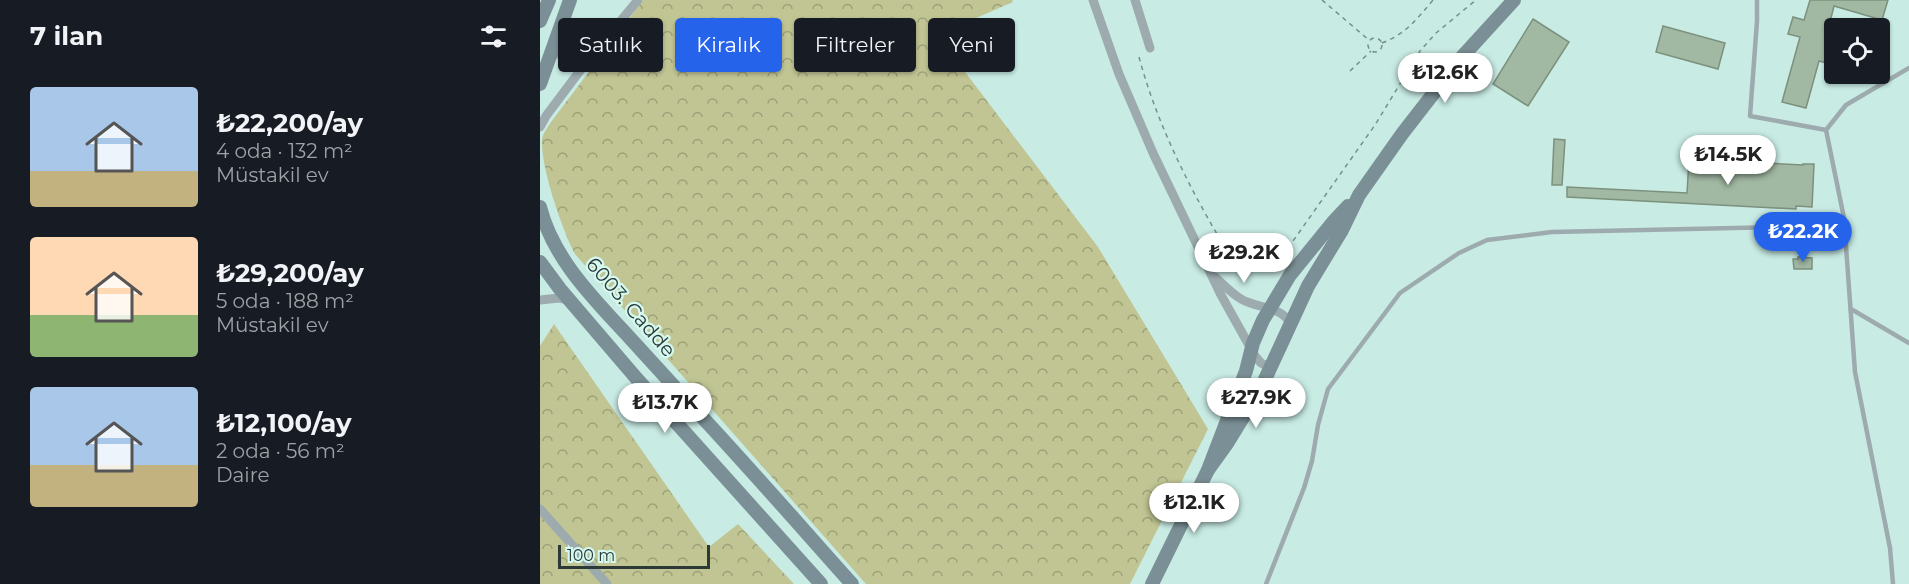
<!DOCTYPE html>
<html lang="tr">
<head>
<meta charset="utf-8">
<style>
  body { margin:0; font-family:Montserrat,sans-serif; background:#20242c; color:#f1f3f6; height:100vh; display:flex; flex-direction:column; font-size:22px; white-space:nowrap }
  * { box-sizing:border-box; margin:0 }
  p { font-size:20px; color:#9ea1a6 }
  .icon { flex:none; width:33px; height:33px; fill:none; stroke:currentColor; stroke-width:2; stroke-linecap:round; stroke-linejoin:round }
  .map { position:relative; flex:1; overflow:hidden }
  .side { display:flex; flex-direction:column; background:#171b24; width:540px }
  .side>* { flex:none }
  .banner { position:absolute; left:18px; top:18px; width:570px; height:54px; display:flex; gap:12px }
  .buttons { position:absolute; left:1284px; top:18px; display:grid; gap:12px }
  .buttons a { display:grid; place-items:center; width:66px; height:66px; border-radius:6px; background:#171b24; box-shadow:0 2px 4px #0004; font-size:30px }
  .scale { position:absolute; left:18px; bottom:15px; width:152px; box-sizing:border-box; padding-left:6px; border:3px solid #2b3a37; border-top:0; font-size:16px; line-height:21px; white-space:nowrap; color:#2b3a37; -webkit-text-stroke:4px #d5f9f1; paint-order:stroke }
  .price { position:absolute; translate:-50% -51px; padding:0 14px; border-radius:21px; background:#fff; color:#222; font-size:20px; line-height:39px; filter:drop-shadow(0 2px 3px #0008) }
  .price::after { content:''; position:absolute; left:50%; top:36px; width:18px; height:14px; margin-left:-9px; background:inherit; clip-path:polygon(0 0,100% 0,50% 100%) }
  .price.current { background:#2563eb; color:#fff }
  ul { padding:0; list-style:none }
  li { display:flex; align-items:center; gap:18px; height:150px; padding:0 30px }
  li span { display:grid; place-items:center; flex:none; width:168px; height:120px; border-radius:6px; color:#555 }
  li>.icon { margin-inline-start:auto }
  span .icon { width:72px; height:72px; fill:#fffc; stroke-width:1 }
  li b { font-size:26px }
  h2 { display:flex; justify-content:space-between; align-items:center; height:72px; padding:0 30px; font-size:26px }
  .tag { padding:0 21px; border-radius:6px; background:#171b24; box-shadow:0 2px 4px #0004; font-size:21px; line-height:54px }
  .tag.current { background:#2563eb; color:#fff }
  main { display:flex; flex:1; min-height:0 }
  .map>svg:first-child { display:block }
  .forest { fill:url(#forest-crowns) }
  .building { fill:#a1b8a3; stroke:#7b917d; stroke-width:1.5 }
  .lines { fill:none; stroke-linecap:round; stroke-linejoin:round }
  .path { stroke:#77908b; stroke-width:1.5; stroke-dasharray:4.5 4.5; stroke-linecap:butt }
  .service { stroke:#9dabaf; stroke-width:4.5 }
  .minor { stroke:#9dabaf; stroke-width:9 }
  .secondary { stroke:#7b9096; stroke-width:14 }
  .labels { text-anchor:middle; stroke-width:4.5; stroke-linejoin:round; paint-order:stroke }
  .street-label { font-size:20px; fill:#2b3a37; stroke:#d5f9f1 }
</style>
</head>
<body>
<main>
<section class="side">
<h2>7 ilan<svg class="icon" aria-label="filters" viewBox="0 0 24 24"><path d="M4 7h16M4 17h16"/><circle cx="9" cy="7" r="2"/><circle cx="15" cy="17" r="2"/></svg></h2>
<ul>
<li><span style="background:linear-gradient(#a9c7e8 70%,#c2b280 0)"><svg class="icon" aria-label="home" viewBox="0 0 24 24"><path d="M3 11l9-7 9 7M6 9v11h12V9"/></svg></span><div><b>₺22,200/ay</b><p>4 oda · 132 m²</p><p>Müstakil ev</p></div></li>
<li><span style="background:linear-gradient(#ffd9b3 65%,#8fb573 0)"><svg class="icon" aria-label="home" viewBox="0 0 24 24"><path d="M3 11l9-7 9 7M6 9v11h12V9"/></svg></span><div><b>₺29,200/ay</b><p>5 oda · 188 m²</p><p>Müstakil ev</p></div></li>
<li><span style="background:linear-gradient(#a9c7e8 65%,#c2b280 0)"><svg class="icon" aria-label="home" viewBox="0 0 24 24"><path d="M3 11l9-7 9 7M6 9v11h12V9"/></svg></span><div><b>₺12,100/ay</b><p>2 oda · 56 m²</p><p>Daire</p></div></li>
</ul>
</section>
<div class="map">
<svg width="1369" height="584" viewBox="0 0 1369 584">
  <defs>
    <pattern id="forest-crowns" width="20" height="18" patternUnits="userSpaceOnUse" patternTransform="scale(1.5)"><rect width="20" height="18" fill="#c0c593"/><path d="M2 6a3 3 0 1 1 6 0M12 15a3 3 0 1 1 6 0" fill="none" stroke="#9ca179"/></pattern>
  </defs>
  <rect width="100%" height="100%" fill="#c8ebe4"/>
  <g class="forest">
    <path d="M103,0h369l1,2 -76,33 161,212 110,182 -78,155h-264l-291,-330c-13,-24 -35,-89 -33,-115 1,-6 6,-12 9,-17z"/>
    <path d="M14,324l155,223 29,-23 56,60h-254v-238z"/>
  </g>
  <g class="building">
    <path d="M1270,0h78l-6,20 -48,-14 -5,20 5,1v38l-15,-4 -13,47 -24,-6 18,-65 -12,-3 5,-17 11,3z"/>
    <path d="M993,19l36,23 -41,64 -35,-22z"/>
    <path d="M1123,26l62,17 -7,26 -62,-17z"/>
    <path d="M1014,139l11,1 -3,45h-10z"/>
    <path d="M1149,159l114,6v-1h11l-2,43 -16,-1v3l-229,-12v-10l120,6z"/>
    <path d="M1258,257l14,1v11h-18l-1,-10h5z"/>
  </g>
  <g class="lines">
    <g class="path">
      <path d="M782,0l48,41"/>
      <circle cx="835" cy="45" r="7"/>
      <path d="M842,43c24,-9 35,-24 51,-43"/>
      <path d="M599,57c16,60 44,118 75,172 7,11 12,27 24,34 14,9 29,3 43,-5l94,-133 45,-74 16,-18 40,-33"/>
      <path d="M810,71l21,-20"/>
    </g>
    <g class="service">
      <path d="M1217,0v21l-7,95 76,14"/>
      <path d="M1286,130l18,88 11,154 35,176 3,36"/>
      <path d="M1286,130l20,-25 63,-37"/>
      <path d="M1311,309l58,34"/>
      <path d="M726,584l38,-96 8,-27 6,-36 10,-36 72,-96 59,-40 28,-13 65,-8 269,-6 23,-8"/>
    </g>
    <g class="minor">
      <path d="M553,0l26,74 34,79 68,142 34,61 6,7 10,5"/>
      <path d="M595,0l15,48"/>
      <path d="M45,64l53,-64"/>
      <path d="M0,127l6,-11 39,-52c-19,11 -25,-8 -29,-22"/>
      <path d="M675,277c8,7 16,16 26,22 17,10 39,6 50,25"/>
      <path d="M0,300l19,-2 10,2"/>
      <path d="M0,509l67,75"/>
    </g>
    <g class="secondary">
      <path d="M0,21l9,-21"/>
      <path d="M0,84l30,-84"/>
      <path d="M0,207c13,52 54,92 89,130 25,27 49,54 74,81 50,54 99,110 149,166"/>
      <path d="M0,262l20,27 77,90 184,205"/>
      <path d="M668,470l18,-25 35,-57 47,-102 34,-56 17,-35 43,-61 59,-76 53,-58"/>
      <path d="M612,584l56,-114 38,-99 7,-28 10,-23 27,-45 44,-54 14,-15"/>
    </g>
  </g>
  <g class="labels">
    <g class="street-label">
      <text transform="translate(91 307) rotate(49)" y="7">6003. Cadde</text>
    </g>
  </g>
</svg>
<div class="buttons">
<a><svg class="icon" aria-label="locate" viewBox="0 0 24 24"><circle cx="12" cy="12" r="6"/><path d="M12 2v4M12 18v4M2 12h4M18 12h4"/></svg></a>
</div>
<div class="scale">100 m</div>
<b class="price" style="left:905px;top:104px">₺12.6K</b>
<b class="price" style="left:1188px;top:186px">₺14.5K</b>
<b class="price current" style="left:1263px;top:263px">₺22.2K</b>
<b class="price" style="left:704px;top:284px">₺29.2K</b>
<b class="price" style="left:716px;top:429px">₺27.9K</b>
<b class="price" style="left:125px;top:434px">₺13.7K</b>
<b class="price" style="left:654px;top:534px">₺12.1K</b>
<div class="banner">
<a class="tag">Satılık</a>
<a class="tag current">Kiralık</a>
<a class="tag">Filtreler</a>
<a class="tag">Yeni</a>
</div>
</div>
</main>
</body>
</html>
